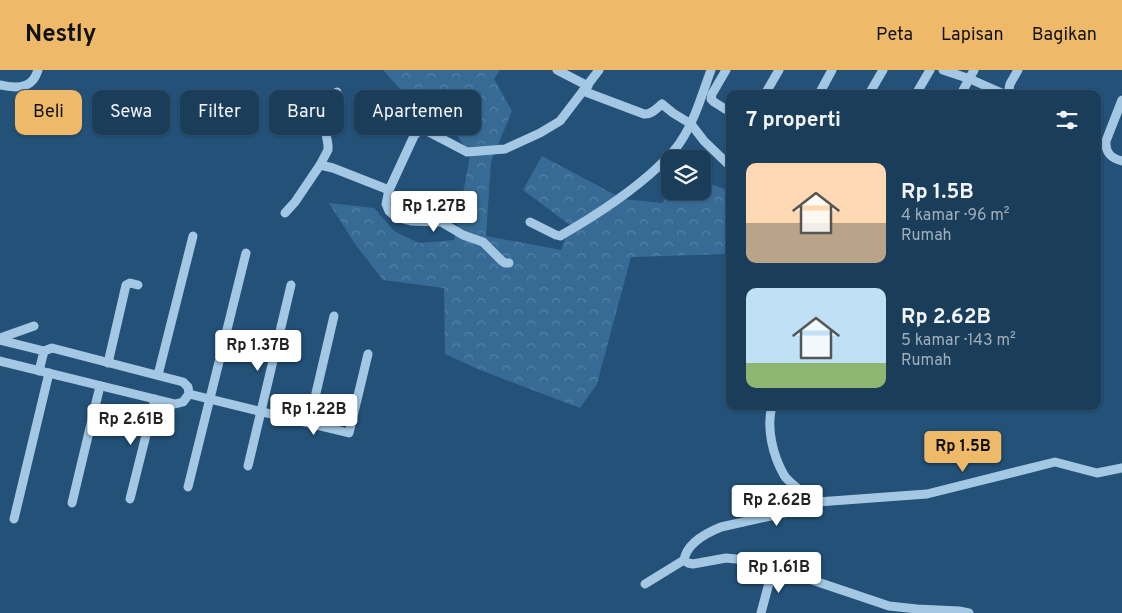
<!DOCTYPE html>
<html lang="id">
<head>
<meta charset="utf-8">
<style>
  body { margin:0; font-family:Overpass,sans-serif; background:#274863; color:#f1f3f6; height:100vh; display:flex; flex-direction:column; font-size:19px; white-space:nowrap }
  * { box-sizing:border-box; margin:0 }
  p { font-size:16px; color:#9faebb }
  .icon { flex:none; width:28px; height:28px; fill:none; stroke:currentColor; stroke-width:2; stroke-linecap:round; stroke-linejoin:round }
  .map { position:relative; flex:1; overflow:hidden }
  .details { position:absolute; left:726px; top:20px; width:375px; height:320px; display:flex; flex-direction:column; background:#1a3d5a; border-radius:10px; box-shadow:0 1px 4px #0004,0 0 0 1px #385670 }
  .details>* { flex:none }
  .top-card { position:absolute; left:15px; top:20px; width:475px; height:45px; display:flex; gap:10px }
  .fabs { position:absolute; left:661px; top:80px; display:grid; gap:10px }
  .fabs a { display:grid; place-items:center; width:50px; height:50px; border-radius:10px; background:#1a3d5a; box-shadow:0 1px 4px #0004,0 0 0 1px #385670; font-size:25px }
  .price { position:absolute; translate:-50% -42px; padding:0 11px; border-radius:5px; background:#fff; color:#222; font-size:16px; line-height:32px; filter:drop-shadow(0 1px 2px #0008) }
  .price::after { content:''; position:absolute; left:50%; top:30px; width:15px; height:11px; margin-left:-8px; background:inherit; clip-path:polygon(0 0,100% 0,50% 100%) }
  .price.selected { background:#eeb968; color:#111 }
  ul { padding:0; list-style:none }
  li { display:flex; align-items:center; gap:15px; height:125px; padding:0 20px }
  li span { display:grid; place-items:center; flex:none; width:140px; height:100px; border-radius:10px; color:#555 }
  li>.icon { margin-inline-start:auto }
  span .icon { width:60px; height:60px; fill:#fffc; stroke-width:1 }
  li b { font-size:21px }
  h2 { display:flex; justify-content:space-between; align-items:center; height:60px; padding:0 20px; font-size:21px }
  .pill { padding:0 18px; border-radius:10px; background:#1a3d5a; box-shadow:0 1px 4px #0004,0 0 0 1px #385670; font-size:18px; line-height:45px }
  .pill.selected { background:#eeb968; color:#111 }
  header { display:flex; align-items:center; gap:30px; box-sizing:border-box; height:70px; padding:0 25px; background:#eeb968; color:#111 }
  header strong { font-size:24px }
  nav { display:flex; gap:28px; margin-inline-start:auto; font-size:18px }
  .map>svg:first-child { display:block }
  .forest { fill:url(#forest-crowns) }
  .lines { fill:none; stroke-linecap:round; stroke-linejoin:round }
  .minor { stroke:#a4c8e4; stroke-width:9 }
</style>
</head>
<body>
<header>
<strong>Nestly</strong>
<nav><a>Peta</a><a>Lapisan</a><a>Bagikan</a></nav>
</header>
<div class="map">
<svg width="1122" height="543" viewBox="0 0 1122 543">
  <defs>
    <pattern id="forest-crowns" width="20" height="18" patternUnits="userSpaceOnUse" patternTransform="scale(1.25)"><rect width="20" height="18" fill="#376b95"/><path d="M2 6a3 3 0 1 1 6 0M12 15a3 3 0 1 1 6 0" fill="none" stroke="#5581a5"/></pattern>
  </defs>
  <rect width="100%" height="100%" fill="#235178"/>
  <path class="forest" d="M383,0h117l-6,9 18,32 -21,51 -5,74 75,14 9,-25 -47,-35 19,-34 81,43 39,4 10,-12h30l1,-10 27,10v63l-99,3 -34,127 -17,24 -100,-38 -35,-16 -1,-66 -61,-8 -28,-36 -26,-41 45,5 20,23 25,12 35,-3 16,-84 -26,-42 -45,-26z"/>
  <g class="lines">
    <g class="minor">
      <path d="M557,0l31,16"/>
      <path d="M726,0l-14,24 -1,5 3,3 16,10"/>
      <path d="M943,0l27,9 34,15"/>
      <path d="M0,15c9,2 25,4 32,-4 3,-3 5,-8 6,-11"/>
      <path d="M583,21l61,23c7,1 13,-6 18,-10l11,9 18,11 13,17 26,25"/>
      <path d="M765,24l14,-24"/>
      <path d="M819,24l13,-24"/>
      <path d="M869,24l14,-24"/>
      <path d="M916,24l14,-24"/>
      <path d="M961,24l13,-24"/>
      <path d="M1008,24l2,-10 8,-14"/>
      <path d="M1122,30l-16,41c-1,12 5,17 16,20"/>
      <path d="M320,95l8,-15v-5l-3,-17 12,-36"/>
      <path d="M389,120l-3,14 3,7 6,5 8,3 8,2 30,1 22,13 20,7 19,19 3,2h4"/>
      <path d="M285,143l10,-11 25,-37 13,3 56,22 25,-54c3,-4 6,-6 11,-6l42,22 38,-3 35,-16 20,-12 39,-51"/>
      <path d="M530,152l26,13 4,1c35,-20 69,-42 98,-69 8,-8 17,-16 23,-26 14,-21 21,-47 30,-71"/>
      <path d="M0,268l34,-12"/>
      <path d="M0,270l44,11 8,-3 131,34 5,5 1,7 -6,8 -8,2 -175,-43"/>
      <path d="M108,293l18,-78 4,-2 8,2"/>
      <path d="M39,301l5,-20"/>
      <path d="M158,305l35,-139"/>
      <path d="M189,324l160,39 19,-79"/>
      <path d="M309,353l25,-107"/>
      <path d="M248,396l43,-181"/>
      <path d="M188,417l58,-234"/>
      <path d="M130,429l25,-100"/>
      <path d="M72,433l28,-117"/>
      <path d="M804,433l123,-9 128,-32 42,11 25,-5"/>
      <path d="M14,449l35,-146"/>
      <path d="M684,490c3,-17 22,-27 37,-33l72,-16 9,-5c7,-16 -12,-20 -18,-31 -11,-19 -18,-47 -12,-69"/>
      <path d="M645,514l39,-24 4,3 5,1 33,-6 20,2 54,16 89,30 28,3 42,2 10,2"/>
      <path d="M761,543l12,-45"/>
    </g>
  </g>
</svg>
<div class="fabs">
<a><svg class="icon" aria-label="layers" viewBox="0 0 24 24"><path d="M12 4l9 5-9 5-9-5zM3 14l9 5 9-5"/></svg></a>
</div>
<b class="price" style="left:434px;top:163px">Rp 1.27B</b>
<b class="price" style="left:258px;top:302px">Rp 1.37B</b>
<b class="price" style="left:314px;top:366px">Rp 1.22B</b>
<b class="price" style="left:131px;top:376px">Rp 2.61B</b>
<b class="price selected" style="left:963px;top:403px">Rp 1.5B</b>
<b class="price" style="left:777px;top:457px">Rp 2.62B</b>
<b class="price" style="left:779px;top:524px">Rp 1.61B</b>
<div class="top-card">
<a class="pill selected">Beli</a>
<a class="pill">Sewa</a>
<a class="pill">Filter</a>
<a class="pill">Baru</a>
<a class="pill">Apartemen</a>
</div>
<section class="details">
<h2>7 properti<svg class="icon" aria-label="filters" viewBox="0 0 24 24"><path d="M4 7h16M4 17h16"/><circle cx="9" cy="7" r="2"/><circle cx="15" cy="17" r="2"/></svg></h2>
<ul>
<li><span style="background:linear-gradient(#ffd9b3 60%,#b9a48a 0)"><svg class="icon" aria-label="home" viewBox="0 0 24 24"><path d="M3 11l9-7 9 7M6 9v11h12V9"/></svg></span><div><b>Rp 1.5B</b><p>4 kamar · 96 m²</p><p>Rumah</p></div></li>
<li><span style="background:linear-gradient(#bfe0f5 75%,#8fb573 0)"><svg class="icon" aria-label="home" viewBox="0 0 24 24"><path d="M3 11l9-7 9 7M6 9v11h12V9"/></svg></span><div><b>Rp 2.62B</b><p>5 kamar · 143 m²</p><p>Rumah</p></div></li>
</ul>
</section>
</div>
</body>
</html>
